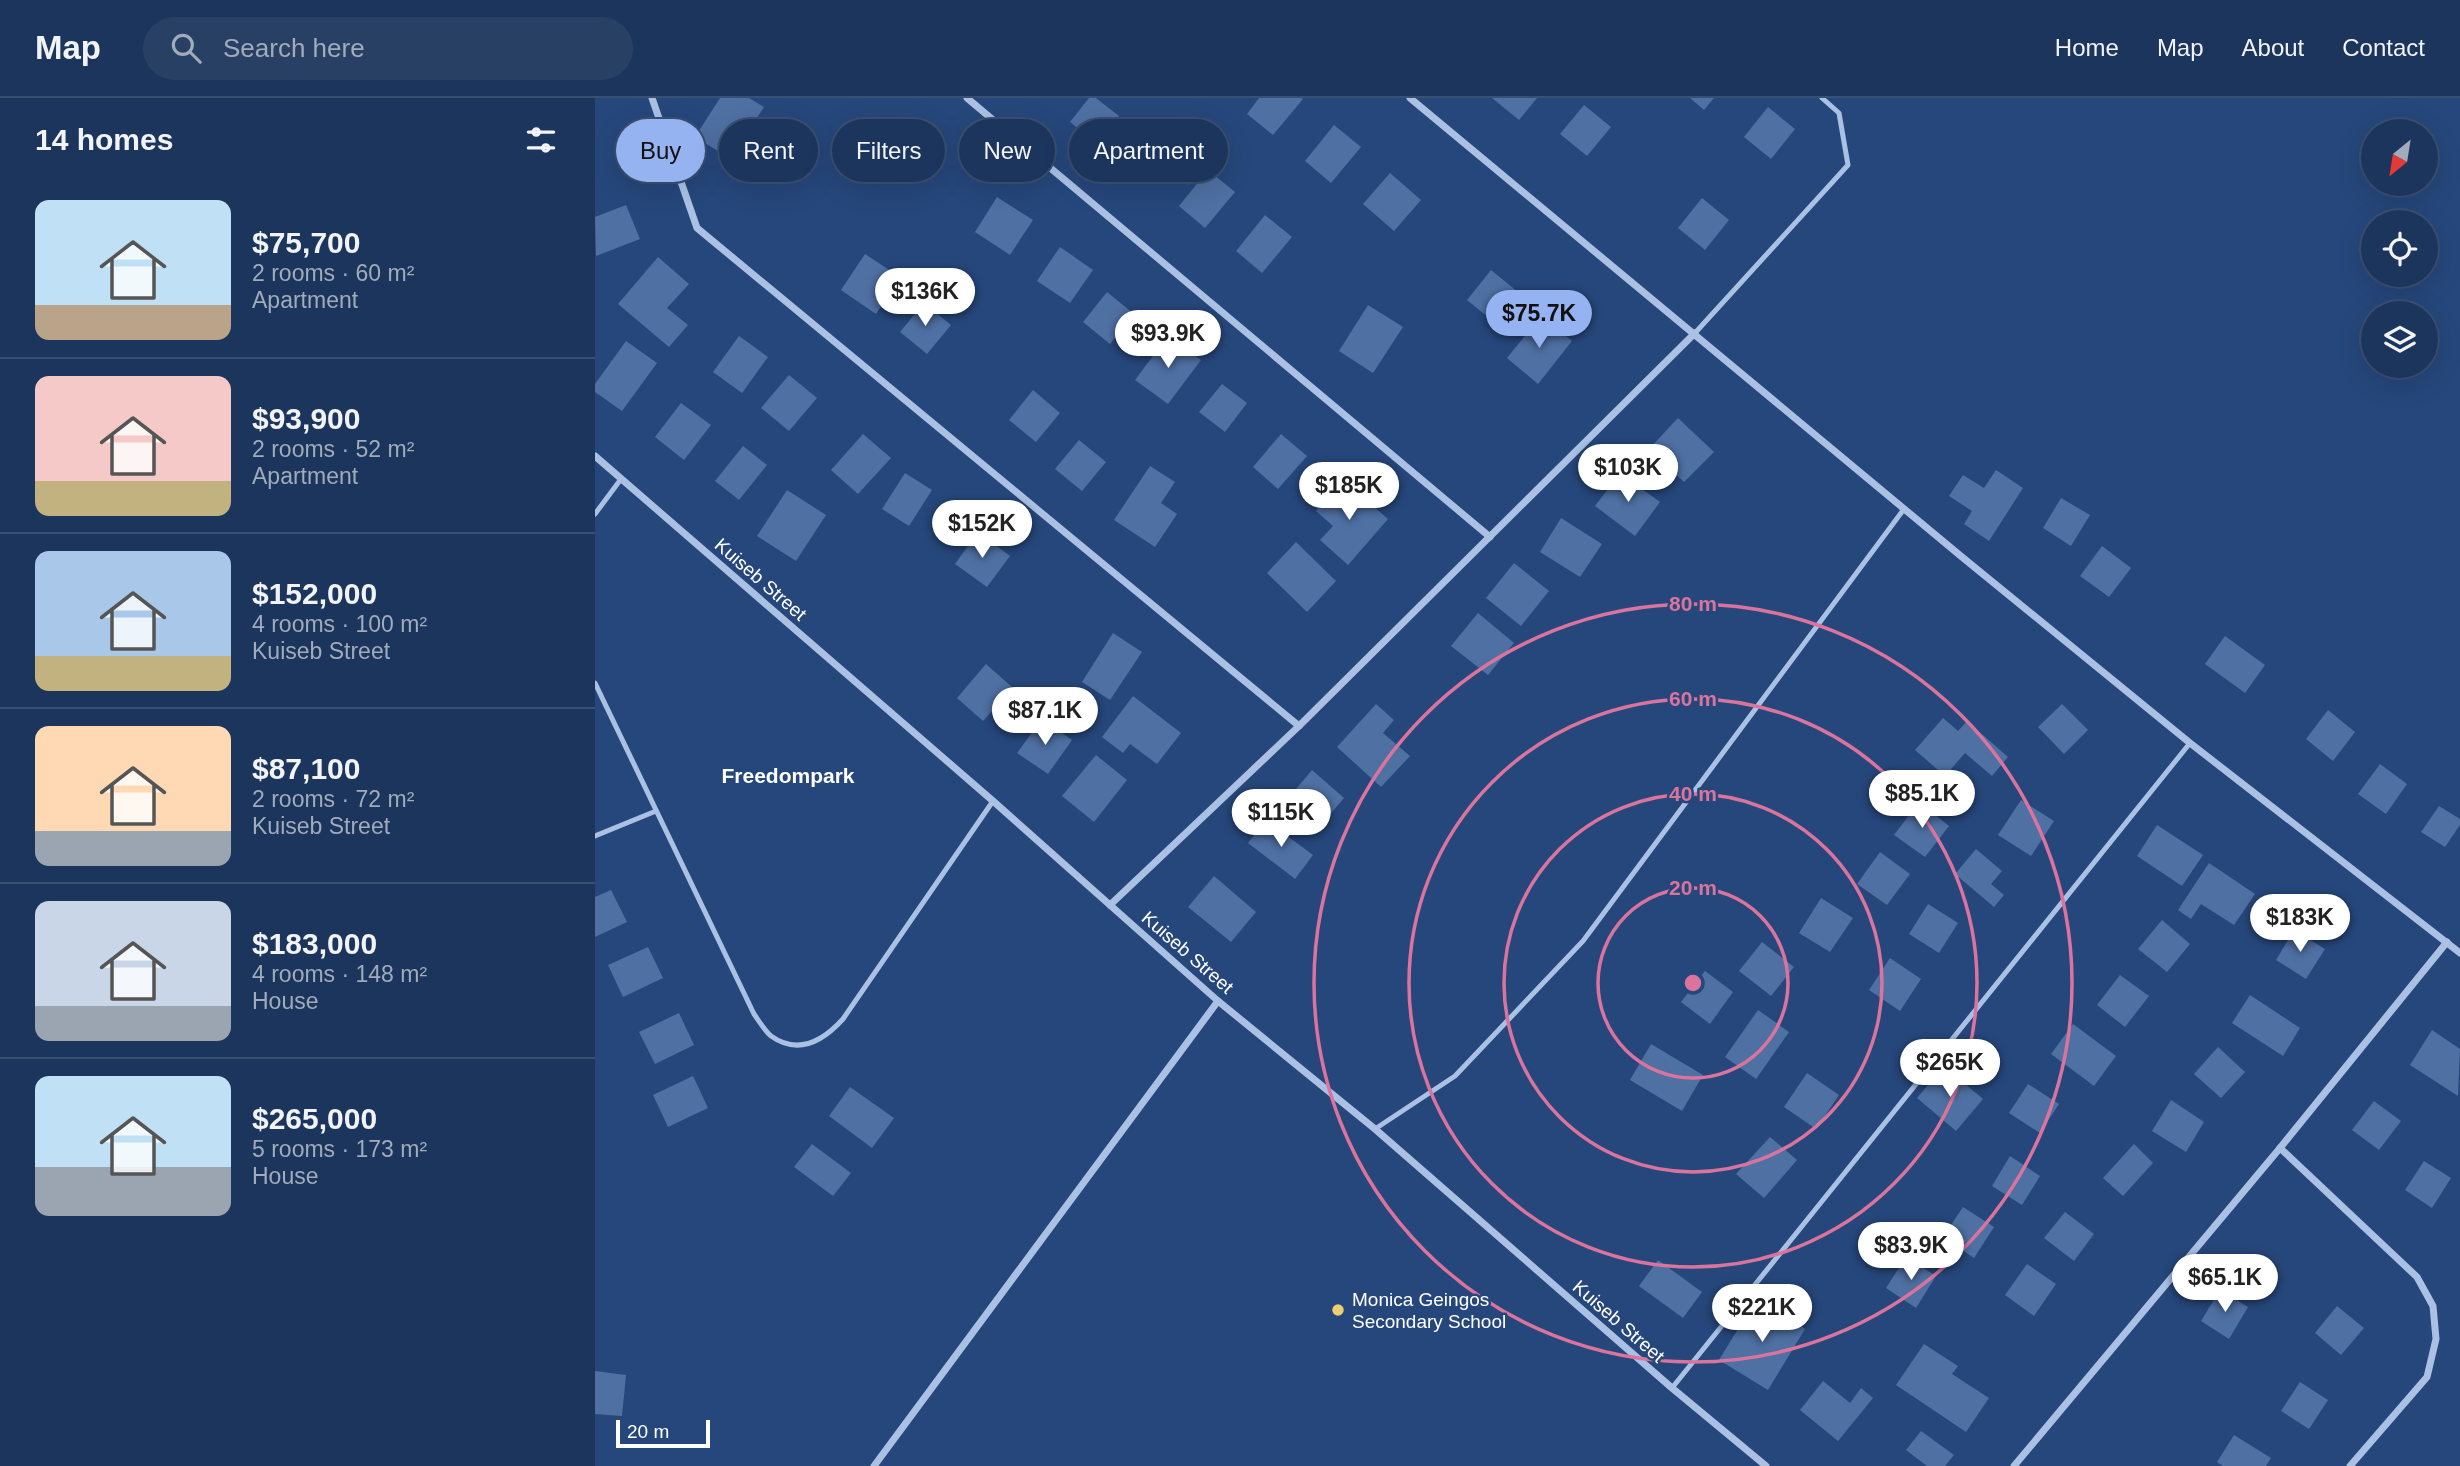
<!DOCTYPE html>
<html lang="en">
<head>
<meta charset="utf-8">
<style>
  body { margin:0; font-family:Helvetica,sans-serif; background:#294065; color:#f1f3f6; height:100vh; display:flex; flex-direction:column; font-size:26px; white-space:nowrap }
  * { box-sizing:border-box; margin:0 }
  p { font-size:23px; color:#a0abbb }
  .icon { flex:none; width:38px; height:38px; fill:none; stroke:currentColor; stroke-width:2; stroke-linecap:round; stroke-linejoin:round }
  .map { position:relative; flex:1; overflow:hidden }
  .drawer { display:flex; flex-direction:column; background:#1c355c; width:595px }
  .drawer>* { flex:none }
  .top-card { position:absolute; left:21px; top:21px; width:665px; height:63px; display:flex; gap:14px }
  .needle { width:46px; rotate:210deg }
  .tools { position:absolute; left:1766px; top:21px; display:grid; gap:14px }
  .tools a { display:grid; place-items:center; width:77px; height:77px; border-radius:50%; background:#1c355c; box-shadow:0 7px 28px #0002,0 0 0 2px #3a5072; font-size:35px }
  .scale { position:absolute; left:21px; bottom:18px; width:94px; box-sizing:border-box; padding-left:7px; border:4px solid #fff; border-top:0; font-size:19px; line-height:24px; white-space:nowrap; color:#fff; -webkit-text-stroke:5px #26477b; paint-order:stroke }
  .price { position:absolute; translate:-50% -60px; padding:0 16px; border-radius:24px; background:#fff; color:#222; font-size:23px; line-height:46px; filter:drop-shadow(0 2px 4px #0008) }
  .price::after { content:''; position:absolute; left:50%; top:42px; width:21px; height:16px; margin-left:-10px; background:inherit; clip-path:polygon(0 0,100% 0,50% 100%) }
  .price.selected { background:#95b2f1; color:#111 }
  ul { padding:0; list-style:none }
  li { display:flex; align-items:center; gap:21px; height:175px; padding:0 35px }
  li+li { border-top:2px solid #3a5072 }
  li span { display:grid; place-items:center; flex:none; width:196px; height:140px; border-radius:14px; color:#555 }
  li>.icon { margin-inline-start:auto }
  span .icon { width:84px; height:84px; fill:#fffc; stroke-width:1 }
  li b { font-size:30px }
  h2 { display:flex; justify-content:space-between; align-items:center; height:84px; padding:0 35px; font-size:30px }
  .tag { padding:0 24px; border-radius:32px; background:#1c355c; box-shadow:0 7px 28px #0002,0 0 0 2px #3a5072; font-size:24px; line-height:63px }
  .tag.selected { background:#95b2f1; color:#111 }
  header { display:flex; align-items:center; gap:42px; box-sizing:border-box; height:98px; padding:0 35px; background:#1c355c; border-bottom:2px solid #3a5072 }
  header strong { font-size:33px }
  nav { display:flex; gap:38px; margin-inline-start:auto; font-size:24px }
  .search { width:490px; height:63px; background:#294065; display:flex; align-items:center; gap:18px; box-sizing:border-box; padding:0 24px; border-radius:38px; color:#a0abbb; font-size:26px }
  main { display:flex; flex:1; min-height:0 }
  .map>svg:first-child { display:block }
  .building { fill:#4f70a3 }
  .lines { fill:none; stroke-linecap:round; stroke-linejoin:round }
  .lane { stroke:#aac1e4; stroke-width:5 }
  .street { stroke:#aac1e4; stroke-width:7 }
  .ring { fill:none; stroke:#da749d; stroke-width:3.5 }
  .poi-dot { fill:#eccf70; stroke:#26477b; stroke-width:2.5 }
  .labels { text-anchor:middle; stroke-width:5; stroke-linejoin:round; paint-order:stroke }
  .street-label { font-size:19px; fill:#fff; stroke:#26477b }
  .poi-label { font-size:19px; fill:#fff; stroke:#26477b; text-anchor:start }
  .neighbourhood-label { font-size:21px; font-weight:bold; fill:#fff; stroke:#26477b }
  .centre { fill:#da749d; stroke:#26477b; stroke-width:3.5 }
  .ring-label { font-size:21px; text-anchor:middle; font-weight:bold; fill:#da749d; stroke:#26477b; stroke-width:5; stroke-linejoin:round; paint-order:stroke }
</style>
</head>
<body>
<header>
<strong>Map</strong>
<div class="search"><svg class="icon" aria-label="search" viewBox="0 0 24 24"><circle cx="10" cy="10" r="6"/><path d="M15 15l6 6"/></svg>Search here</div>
<nav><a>Home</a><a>Map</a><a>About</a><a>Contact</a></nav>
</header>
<main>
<section class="drawer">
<h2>14 homes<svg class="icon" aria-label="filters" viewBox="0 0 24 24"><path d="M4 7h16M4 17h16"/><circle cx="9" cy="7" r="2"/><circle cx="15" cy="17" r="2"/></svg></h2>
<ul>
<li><span style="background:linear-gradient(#bfe0f5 75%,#b9a48a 0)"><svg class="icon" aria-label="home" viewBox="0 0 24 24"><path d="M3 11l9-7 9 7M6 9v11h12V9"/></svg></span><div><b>$75,700</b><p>2 rooms · 60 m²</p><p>Apartment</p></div></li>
<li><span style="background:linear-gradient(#f6c9c9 75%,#c2b280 0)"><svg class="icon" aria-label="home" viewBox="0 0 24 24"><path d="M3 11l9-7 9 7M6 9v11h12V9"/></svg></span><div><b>$93,900</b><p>2 rooms · 52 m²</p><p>Apartment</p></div></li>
<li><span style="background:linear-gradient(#a9c7e8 75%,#c2b280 0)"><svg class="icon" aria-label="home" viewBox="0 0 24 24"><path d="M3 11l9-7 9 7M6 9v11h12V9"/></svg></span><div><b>$152,000</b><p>4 rooms · 100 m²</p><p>Kuiseb Street</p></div></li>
<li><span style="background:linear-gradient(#ffd9b3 75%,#9aa5b1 0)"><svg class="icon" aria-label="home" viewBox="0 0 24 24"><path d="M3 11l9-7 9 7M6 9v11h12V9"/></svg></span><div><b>$87,100</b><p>2 rooms · 72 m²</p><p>Kuiseb Street</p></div></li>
<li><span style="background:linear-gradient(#c9d6e8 75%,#9aa5b1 0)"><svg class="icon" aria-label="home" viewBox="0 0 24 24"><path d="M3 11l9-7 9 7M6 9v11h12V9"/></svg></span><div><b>$183,000</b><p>4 rooms · 148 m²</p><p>House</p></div></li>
<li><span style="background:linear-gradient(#bfe0f5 65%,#9aa5b1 0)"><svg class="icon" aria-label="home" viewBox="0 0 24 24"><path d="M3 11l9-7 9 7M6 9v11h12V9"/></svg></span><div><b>$265,000</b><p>5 rooms · 173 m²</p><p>House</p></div></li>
</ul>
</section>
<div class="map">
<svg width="1865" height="1368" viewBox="0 0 1865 1368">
  <rect width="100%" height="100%" fill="#26477b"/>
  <g class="building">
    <path d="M125,0h29l15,9 -33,52 -36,-22z"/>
    <path d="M494,0h7l23,18 -21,28 -28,-22z"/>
    <path d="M664,0h42l2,1 -30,36 -26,-21z"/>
    <path d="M897,0h45l-18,22z"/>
    <path d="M1095,0h24l-10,12z"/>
    <path d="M989,7l27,22 -24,29 -27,-22z"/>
    <path d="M1173,9l27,22 -24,30 -27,-22z"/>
    <path d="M569,27l27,22 -30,36 -26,-22z"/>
    <path d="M739,27l27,22 -30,36 -26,-22z"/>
    <path d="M613,72l27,22 -30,36 -26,-22z"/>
    <path d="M795,75l31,27 -27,31 -31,-27z"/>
    <path d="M402,99l36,23 -23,35 -35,-23z"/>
    <path d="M1107,100l27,22 -24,30 -27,-22z"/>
    <path d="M31,107l14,34 -44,17 -1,-39z"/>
    <path d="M670,117l27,22 -30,36 -26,-22z"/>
    <path d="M465,149l33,23 -23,33 -33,-22z"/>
    <path d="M270,156l35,23 -24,37 -35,-24z"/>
    <path d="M63,159l31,27 -22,24 21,17 -19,22 -51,-43z"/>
    <path d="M896,172l27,22 -24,30 -27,-22z"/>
    <path d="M512,194l27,22 -24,30 -27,-22z"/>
    <path d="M329,205l27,22 -24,29 -27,-22z"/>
    <path d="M773,207l35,22 -30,46 -34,-22z"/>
    <path d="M946,218l31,25 -34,43 -31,-26z"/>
    <path d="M144,238l29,21 -26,36 -29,-21z"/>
    <path d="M573,238l33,24 -33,44 -33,-24z"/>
    <path d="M31,243l31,22 -35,48 -27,-19v-8z"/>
    <path d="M194,277l28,23 -28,33 -28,-23z"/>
    <path d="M627,286l25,19 -22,29 -26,-20z"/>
    <path d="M438,292l27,23 -24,29 -27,-22z"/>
    <path d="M86,305l30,22 -27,35 -29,-23z"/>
    <path d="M1083,320l36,34 -30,30 -35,-33z"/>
    <path d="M268,336l28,24 -33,36 -27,-24z"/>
    <path d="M686,336l26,22 -29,33 -25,-22z"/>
    <path d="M484,342l27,22 -24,29 -27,-22z"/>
    <path d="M148,348l24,19 -28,35 -24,-19z"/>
    <path d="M555,368l25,16 -14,21 16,11 -22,33 -41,-27z"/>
    <path d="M1401,372l27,18 -34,53 -25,-17 8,-13 -23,-15 14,-21 21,13z"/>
    <path d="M310,375l27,17 -23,36 -27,-17z"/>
    <path d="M1025,375l40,29 -25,34 -40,-30z"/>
    <path d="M748,382l45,39 -40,46 -28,-25 13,-14 -17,-15z"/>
    <path d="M192,392l39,25 -30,46 -39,-25z"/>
    <path d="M1466,400l29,17 -19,31 -28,-18z"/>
    <path d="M966,420l41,26 -22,33 -40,-25z"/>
    <path d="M383,434l32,24 -23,31 -32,-23z"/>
    <path d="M701,444l40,39 -29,31 -40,-39z"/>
    <path d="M1507,448l29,22 -22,29 -29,-21z"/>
    <path d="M919,465l35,28 -28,35 -35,-28z"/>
    <path d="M883,515l36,30 -26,32 -37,-29z"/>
    <path d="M518,535l29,19 -32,48 -28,-18z"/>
    <path d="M1630,538l40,29 -20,28 -40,-29z"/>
    <path d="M391,566l27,24 -30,33 -26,-23z"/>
    <path d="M538,598l48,37 -24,31 -27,-20 -7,9 -21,-16z"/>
    <path d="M781,606l18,16 -11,13 27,23 -29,31 -44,-40z"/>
    <path d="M1467,606l26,26 -24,24 -26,-27z"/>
    <path d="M1733,612l27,22 -22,29 -27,-22z"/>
    <path d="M1348,620l15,13 9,-10 41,36 -16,19 -27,-23 -20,23 -30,-26z"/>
    <path d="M447,621l30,21 -24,34 -31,-21z"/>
    <path d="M501,657l31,25 -33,42 -32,-26z"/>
    <path d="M1785,666l27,20 -21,30 -28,-20z"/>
    <path d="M717,672l32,28 -22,26 -32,-28z"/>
    <path d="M1426,702l33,21 -23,35 -33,-21z"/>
    <path d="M1324,704l30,24 -24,31 -31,-22z"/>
    <path d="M1844,708l21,13v6l-15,22 -24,-15z"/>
    <path d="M671,722l47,35 -18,24 -47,-36z"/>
    <path d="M1562,727l46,30 -21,31 -45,-30z"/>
    <path d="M1381,751l26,22 -11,13 13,11 -10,12 -39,-33z"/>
    <path d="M1285,754l30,22 -23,31 -30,-21z"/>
    <path d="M1614,765l46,31 -21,31 -33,-21 -10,15 -13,-9z"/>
    <path d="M619,778l42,36 -25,30 -43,-35z"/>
    <path d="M16,792l16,32 -32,15v-40z"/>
    <path d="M1226,800l32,20 -23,34 -31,-19z"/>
    <path d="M1333,806l30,19 -19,30 -30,-19z"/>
    <path d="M1567,822l28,24 -23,28 -29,-23z"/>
    <path d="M1699,832l31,19 -19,30 -30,-19z"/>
    <path d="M1167,844l32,25 -23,29 -32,-25z"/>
    <path d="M53,849l15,31 -40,19 -15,-32z"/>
    <path d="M1295,860l31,21 -21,32 -31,-21z"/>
    <path d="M1110,873l28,21 -23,32 -29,-22z"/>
    <path d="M1525,877l29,21 -24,31 -28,-22z"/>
    <path d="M1655,897l50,33 -17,28 -51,-33z"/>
    <path d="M1163,912l31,22 -33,47 -31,-22z"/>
    <path d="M84,915l15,32 -39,19 -16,-32z"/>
    <path d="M1478,926l43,32 -22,30 -43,-32z"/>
    <path d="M1837,932l28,19 -2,47 -48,-31z"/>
    <path d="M1056,946l52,31 -21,36 -52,-31z"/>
    <path d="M1623,949l27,25 -24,26 -27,-24z"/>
    <path d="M1349,968l39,33 -27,32 -39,-33z"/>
    <path d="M1212,975l32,22 -23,34 -32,-22z"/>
    <path d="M98,978l15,32 -40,19 -15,-32z"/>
    <path d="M1433,986l31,20 -19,29 -31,-20z"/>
    <path d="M255,989l44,31 -22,30 -43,-32z"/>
    <path d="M1576,1002l33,22 -18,30 -34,-21z"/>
    <path d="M1779,1003l27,20 -22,29 -27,-20z"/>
    <path d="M1175,1039l27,23 -33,38 -28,-24z"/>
    <path d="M217,1046l39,29 -18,23 -39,-29z"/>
    <path d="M1539,1046l19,19 -30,33 -20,-18z"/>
    <path d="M1415,1058l30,20 -18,29 -30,-19z"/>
    <path d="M1829,1063l27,17 -19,30 -27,-18z"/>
    <path d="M1368,1109l31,20 -20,31 -31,-21z"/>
    <path d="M1470,1114l29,22 -20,27 -30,-23z"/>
    <path d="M1311,1159l30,19 -20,32 -30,-20z"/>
    <path d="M1063,1162l44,32 -19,26 -44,-32z"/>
    <path d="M1432,1166l29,20 -22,32 -29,-21z"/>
    <path d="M1625,1192l28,17 -19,32 -28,-18z"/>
    <path d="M1162,1200l48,31 -37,61 -49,-30z"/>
    <path d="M1742,1208l27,22 -23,27 -26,-22z"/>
    <path d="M1329,1246l34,22 -6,8 37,24 -23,34 -70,-47z"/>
    <path d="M0,1273l31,4 -4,41 -27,-2z"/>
    <path d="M1228,1283l27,22 11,-15 12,10 -35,43 -38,-31z"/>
    <path d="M1705,1284l28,18 -19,29 -28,-18z"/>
    <path d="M1326,1333l33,24 -9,11h-18l-21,-16z"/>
    <path d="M1639,1337l37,23 -5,8h-43l-6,-4z"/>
  </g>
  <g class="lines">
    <g class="lane">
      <path d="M1100,235l153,-168 -9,-52 -17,-15"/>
      <path d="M0,416l26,-35"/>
      <path d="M0,585l159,331c5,7 11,17 17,22 28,20 53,4 72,-17l150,-218"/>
      <path d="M0,738l61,-25"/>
      <path d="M780,1031l80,-53 128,-135 321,-432"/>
      <path d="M1077,1290l518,-645"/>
    </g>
    <g class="street">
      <path d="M57,0l45,130 602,498"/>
      <path d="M372,0l523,439"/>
      <path d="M815,0l552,459 228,186 270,210"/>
      <path d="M0,358l398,345 225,200 157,128 297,259 94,78"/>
      <path d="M515,807l189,-179 396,-393"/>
      <path d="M1685,1050l137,129 16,29 3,33 -9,38 -77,89"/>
      <path d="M279,1368l344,-465"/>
      <path d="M1419,1368l266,-318 167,-206"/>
    </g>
  </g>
  <g class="ring">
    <circle cx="1098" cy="885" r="95"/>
    <circle cx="1098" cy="885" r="189"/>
    <circle cx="1098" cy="885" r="284"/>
    <circle cx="1098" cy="885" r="379"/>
  </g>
  <circle class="poi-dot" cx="743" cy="1212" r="7"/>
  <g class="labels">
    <g class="street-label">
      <text transform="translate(166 481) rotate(41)" y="7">Kuiseb Street</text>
      <text transform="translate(593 854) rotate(41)" y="7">Kuiseb Street</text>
      <text transform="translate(1024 1223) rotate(41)" y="7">Kuiseb Street</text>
    </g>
    <g class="poi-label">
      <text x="757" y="1208">Monica Geingos<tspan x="757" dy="22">Secondary School</tspan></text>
    </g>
    <g class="neighbourhood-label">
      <text x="193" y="685">Freedompark</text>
    </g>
  </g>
  <circle cx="1098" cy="885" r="10" class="centre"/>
  <g class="ring-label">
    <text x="1098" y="513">80 m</text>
    <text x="1098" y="608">60 m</text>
    <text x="1098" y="703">40 m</text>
    <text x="1098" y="797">20 m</text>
  </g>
</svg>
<div class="tools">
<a><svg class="needle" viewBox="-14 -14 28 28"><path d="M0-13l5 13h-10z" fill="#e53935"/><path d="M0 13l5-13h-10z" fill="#a0abbb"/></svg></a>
<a><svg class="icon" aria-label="locate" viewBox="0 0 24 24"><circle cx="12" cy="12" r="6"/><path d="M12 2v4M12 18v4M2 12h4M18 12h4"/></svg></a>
<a><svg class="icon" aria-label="layers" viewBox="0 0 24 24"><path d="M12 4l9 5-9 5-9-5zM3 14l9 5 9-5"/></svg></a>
</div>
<div class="scale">20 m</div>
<b class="price" style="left:330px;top:230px">$136K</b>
<b class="price selected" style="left:944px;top:252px">$75.7K</b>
<b class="price" style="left:573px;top:272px">$93.9K</b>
<b class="price" style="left:1033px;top:406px">$103K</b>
<b class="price" style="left:754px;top:424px">$185K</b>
<b class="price" style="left:387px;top:462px">$152K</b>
<b class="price" style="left:450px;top:649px">$87.1K</b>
<b class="price" style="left:1327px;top:732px">$85.1K</b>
<b class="price" style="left:686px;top:751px">$115K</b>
<b class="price" style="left:1705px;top:856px">$183K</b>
<b class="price" style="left:1355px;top:1001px">$265K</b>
<b class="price" style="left:1316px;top:1184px">$83.9K</b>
<b class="price" style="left:1630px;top:1216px">$65.1K</b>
<b class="price" style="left:1167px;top:1246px">$221K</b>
<div class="top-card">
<a class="tag selected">Buy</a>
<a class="tag">Rent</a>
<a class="tag">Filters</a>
<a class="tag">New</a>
<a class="tag">Apartment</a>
</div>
</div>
</main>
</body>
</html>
